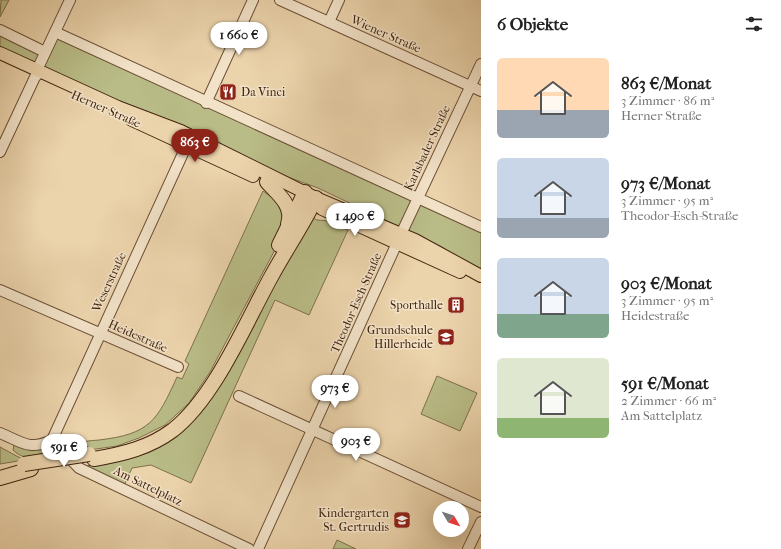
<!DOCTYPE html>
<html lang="de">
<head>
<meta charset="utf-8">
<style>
  body { margin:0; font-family:"IM FELL French Canon",serif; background:#f6f6f6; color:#222; height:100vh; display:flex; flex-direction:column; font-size:15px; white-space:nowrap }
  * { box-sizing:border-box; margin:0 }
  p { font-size:13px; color:#767676 }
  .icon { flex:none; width:22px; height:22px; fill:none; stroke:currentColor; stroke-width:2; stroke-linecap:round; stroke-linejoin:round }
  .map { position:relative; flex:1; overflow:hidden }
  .details { display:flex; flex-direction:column; background:#fff; width:300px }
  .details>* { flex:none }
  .needle { width:26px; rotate:129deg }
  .tools { position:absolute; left:433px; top:501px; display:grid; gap:8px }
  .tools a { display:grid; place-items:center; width:36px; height:36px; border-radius:50%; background:#fff; box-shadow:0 4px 16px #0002; font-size:20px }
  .price { position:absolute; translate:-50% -34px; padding:0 9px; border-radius:14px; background:#fff; color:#222; font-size:13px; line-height:26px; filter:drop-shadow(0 1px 2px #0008) }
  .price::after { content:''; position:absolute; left:50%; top:24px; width:12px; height:9px; margin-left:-6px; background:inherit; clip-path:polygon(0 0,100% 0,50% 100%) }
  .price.active { background:#8f2418; color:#fff }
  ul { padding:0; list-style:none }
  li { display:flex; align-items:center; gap:12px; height:100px; padding:0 16px }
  li span { display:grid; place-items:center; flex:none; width:112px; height:80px; border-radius:6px; color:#555 }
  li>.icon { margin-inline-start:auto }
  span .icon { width:48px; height:48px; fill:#fffc; stroke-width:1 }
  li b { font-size:17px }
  h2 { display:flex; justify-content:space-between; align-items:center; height:48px; padding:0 16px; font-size:17px }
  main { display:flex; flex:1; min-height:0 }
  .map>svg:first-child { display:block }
  .green { fill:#b9bc87; stroke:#7e704b }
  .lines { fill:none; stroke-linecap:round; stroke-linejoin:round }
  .minor-casing { stroke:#6c5036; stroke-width:12 }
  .major-casing { stroke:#42250f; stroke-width:14 }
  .highway-casing { stroke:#42250f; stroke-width:16 }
  .minor { stroke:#f2e2c8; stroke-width:10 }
  .major { stroke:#ebd3ab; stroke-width:12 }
  .highway { stroke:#ebd3ab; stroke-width:14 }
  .highway-bridge-casing { stroke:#42250f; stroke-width:16; stroke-linecap:butt }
  .highway-bridge { stroke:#ebd3ab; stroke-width:14 }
  .labels { text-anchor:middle; stroke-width:3; stroke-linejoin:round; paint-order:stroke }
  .street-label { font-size:12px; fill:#42250f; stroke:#f2e2c8 }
  .poi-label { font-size:12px; fill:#42250f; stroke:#f2e2c8; text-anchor:end }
</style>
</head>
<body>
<main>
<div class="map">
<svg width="481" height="549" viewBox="0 0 481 549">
  <rect width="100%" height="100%" fill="#ebd3ab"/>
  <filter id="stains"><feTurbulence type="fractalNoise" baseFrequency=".005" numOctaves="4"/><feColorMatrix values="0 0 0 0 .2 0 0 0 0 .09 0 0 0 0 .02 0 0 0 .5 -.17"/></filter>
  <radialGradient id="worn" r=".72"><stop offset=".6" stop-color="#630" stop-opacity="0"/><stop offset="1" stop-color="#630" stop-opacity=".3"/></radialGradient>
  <g class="green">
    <path d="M1,0h8l-9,17z"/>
    <path d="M0,34l41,21 -5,7 -6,1 -30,-15z"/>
    <path d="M59,38l422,194v40l-39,-25 -124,-59 -30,-11 -91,-44 -70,-26 -82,-39 -1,-4 11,-25z"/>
    <path d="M263,191l24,18 -10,37 -67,126 -21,31 -24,22 -26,13 -22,8 -42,6 1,-5c6,-7 14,-6 23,-7 51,-6 58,-19 78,-63l5,2 7,-15 -4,-3z"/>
    <path d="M311,217l6,3 12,1 19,9 -39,85 -34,-15 -84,183 -40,-18 -19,3 -8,18 -38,-20 17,-3 69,-27z"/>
    <path d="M437,376l40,17 -17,38 -39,-17z"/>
    <path d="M14,445l39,2 10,7c-17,2 -36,10 -50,-4z"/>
    <path d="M0,447l24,13 -24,4z"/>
    <path d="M337,540l19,9h-23z"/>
  </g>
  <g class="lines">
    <defs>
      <g id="minor">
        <path d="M280,0l201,91"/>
        <path d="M329,22l10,-22"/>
        <path d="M0,30l45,22"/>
        <path d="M55,32l426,195"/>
        <path d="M37,70l33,-70"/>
        <path d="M206,103l47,-103"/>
        <path d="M0,152l35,-75 5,-5"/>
        <path d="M0,290l178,77"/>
        <path d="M239,396l242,111"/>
        <path d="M0,433c22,9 29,18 52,7"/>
        <path d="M52,440l138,-302"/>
        <path d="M52,440l27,28 170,81"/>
        <path d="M258,549l144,-317 79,-168"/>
        <path d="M468,549l13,-27"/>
      </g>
      <g id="major">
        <path d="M0,53l118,54 63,24 135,67 99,42 66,36"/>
        <path d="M132,120l121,56"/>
        <path d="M322,209l138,63"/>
      </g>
      <g id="highway">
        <path d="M267,182c11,12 27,24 21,42"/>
        <path d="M279,245l26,-53"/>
        <path d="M94,459c29,-5 55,-11 79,-29 42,-33 72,-106 98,-153 14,-26 32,-52 45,-79"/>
        <path d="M0,478l31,-9"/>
      </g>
    </defs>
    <use href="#minor" class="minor-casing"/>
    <use href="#major" class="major-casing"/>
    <use href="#highway" class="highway-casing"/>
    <use href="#minor" class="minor"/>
    <use href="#major" class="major"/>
    <use href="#highway" class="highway"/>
    <defs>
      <path id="highway-bridge" d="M24,464l65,-10"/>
    </defs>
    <use href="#highway-bridge" class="highway-bridge-casing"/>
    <use href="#highway-bridge" class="highway-bridge"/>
  </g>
  <defs>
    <symbol id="restaurant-square" viewBox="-11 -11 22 22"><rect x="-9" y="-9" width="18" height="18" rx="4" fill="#8f2418" stroke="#f2e2c8"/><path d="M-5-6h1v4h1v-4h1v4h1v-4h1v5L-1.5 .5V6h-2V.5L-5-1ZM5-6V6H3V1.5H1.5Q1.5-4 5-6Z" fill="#fff"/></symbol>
    <symbol id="building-square" viewBox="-11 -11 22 22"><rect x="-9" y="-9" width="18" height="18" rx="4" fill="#8f2418" stroke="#f2e2c8"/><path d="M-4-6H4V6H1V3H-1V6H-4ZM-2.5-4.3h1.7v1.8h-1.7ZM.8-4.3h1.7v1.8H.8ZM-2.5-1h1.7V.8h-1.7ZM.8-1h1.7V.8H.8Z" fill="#fff"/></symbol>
    <symbol id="school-square" viewBox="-11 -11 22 22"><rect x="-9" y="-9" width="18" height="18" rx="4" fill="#8f2418" stroke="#f2e2c8"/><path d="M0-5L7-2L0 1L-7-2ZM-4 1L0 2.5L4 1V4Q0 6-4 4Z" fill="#fff"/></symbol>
  </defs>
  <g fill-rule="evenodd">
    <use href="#restaurant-square" x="218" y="82" width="20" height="20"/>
    <use href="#building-square" x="446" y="295" width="20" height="20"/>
    <use href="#school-square" x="436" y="327" width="20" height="20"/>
    <use href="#school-square" x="392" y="510" width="20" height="20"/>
  </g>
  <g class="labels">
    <g class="street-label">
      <text transform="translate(386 34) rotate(24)" y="4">Wiener Straße</text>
      <text transform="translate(106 109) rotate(24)" y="4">Herner Straße</text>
      <text transform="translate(427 148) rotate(-65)" y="4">Karlsbader Straße</text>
      <text transform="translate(109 282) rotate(-65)" y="4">Weserstraße</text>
      <text transform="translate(356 303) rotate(-66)" y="4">Theodor-Esch-Straße</text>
      <text transform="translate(138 336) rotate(24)" y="4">Heidestraße</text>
      <text transform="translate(148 486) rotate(26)" y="4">Am Sattelplatz</text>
    </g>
    <g class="poi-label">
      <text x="241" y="96" text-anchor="start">Da Vinci</text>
      <text x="443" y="309">Sporthalle</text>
      <text x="433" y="334">Grundschule<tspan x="433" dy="14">Hillerheide</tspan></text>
      <text x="389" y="517">Kindergarten<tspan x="389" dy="14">St. Gertrudis</tspan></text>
    </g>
  </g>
  <rect width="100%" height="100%" filter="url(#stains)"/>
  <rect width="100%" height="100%" fill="url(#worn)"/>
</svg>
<div class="tools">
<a><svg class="needle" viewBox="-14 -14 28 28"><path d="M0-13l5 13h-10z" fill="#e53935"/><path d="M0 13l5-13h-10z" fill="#767676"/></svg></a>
</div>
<b class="price" style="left:239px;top:56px">1 660 €</b>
<b class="price active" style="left:195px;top:163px">863 €</b>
<b class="price" style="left:355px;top:237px">1 490 €</b>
<b class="price" style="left:335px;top:409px">973 €</b>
<b class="price" style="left:356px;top:462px">903 €</b>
<b class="price" style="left:64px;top:468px">591 €</b>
</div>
<section class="details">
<h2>6 Objekte<svg class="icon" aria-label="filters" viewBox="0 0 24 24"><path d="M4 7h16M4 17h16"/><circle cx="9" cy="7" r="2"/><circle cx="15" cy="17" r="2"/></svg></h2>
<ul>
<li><span style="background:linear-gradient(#ffd9b3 65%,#9aa5b1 0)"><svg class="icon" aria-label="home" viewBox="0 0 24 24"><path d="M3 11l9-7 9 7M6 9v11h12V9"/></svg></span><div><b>863 €/Monat</b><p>3 Zimmer · 86 m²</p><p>Herner Straße</p></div></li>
<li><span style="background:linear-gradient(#c9d6e8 75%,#9aa5b1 0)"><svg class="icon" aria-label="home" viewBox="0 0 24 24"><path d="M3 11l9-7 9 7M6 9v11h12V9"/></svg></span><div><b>973 €/Monat</b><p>3 Zimmer · 95 m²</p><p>Theodor-Esch-Straße</p></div></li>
<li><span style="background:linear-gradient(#c9d6e8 70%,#7fa58c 0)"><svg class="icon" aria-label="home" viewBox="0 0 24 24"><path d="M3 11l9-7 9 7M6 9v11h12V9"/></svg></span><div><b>903 €/Monat</b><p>3 Zimmer · 95 m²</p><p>Heidestraße</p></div></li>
<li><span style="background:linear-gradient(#dfe7d0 75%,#8fb573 0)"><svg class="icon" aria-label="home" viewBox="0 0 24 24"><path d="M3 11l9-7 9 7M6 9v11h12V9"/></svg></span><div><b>591 €/Monat</b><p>2 Zimmer · 66 m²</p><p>Am Sattelplatz</p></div></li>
</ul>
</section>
</main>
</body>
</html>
